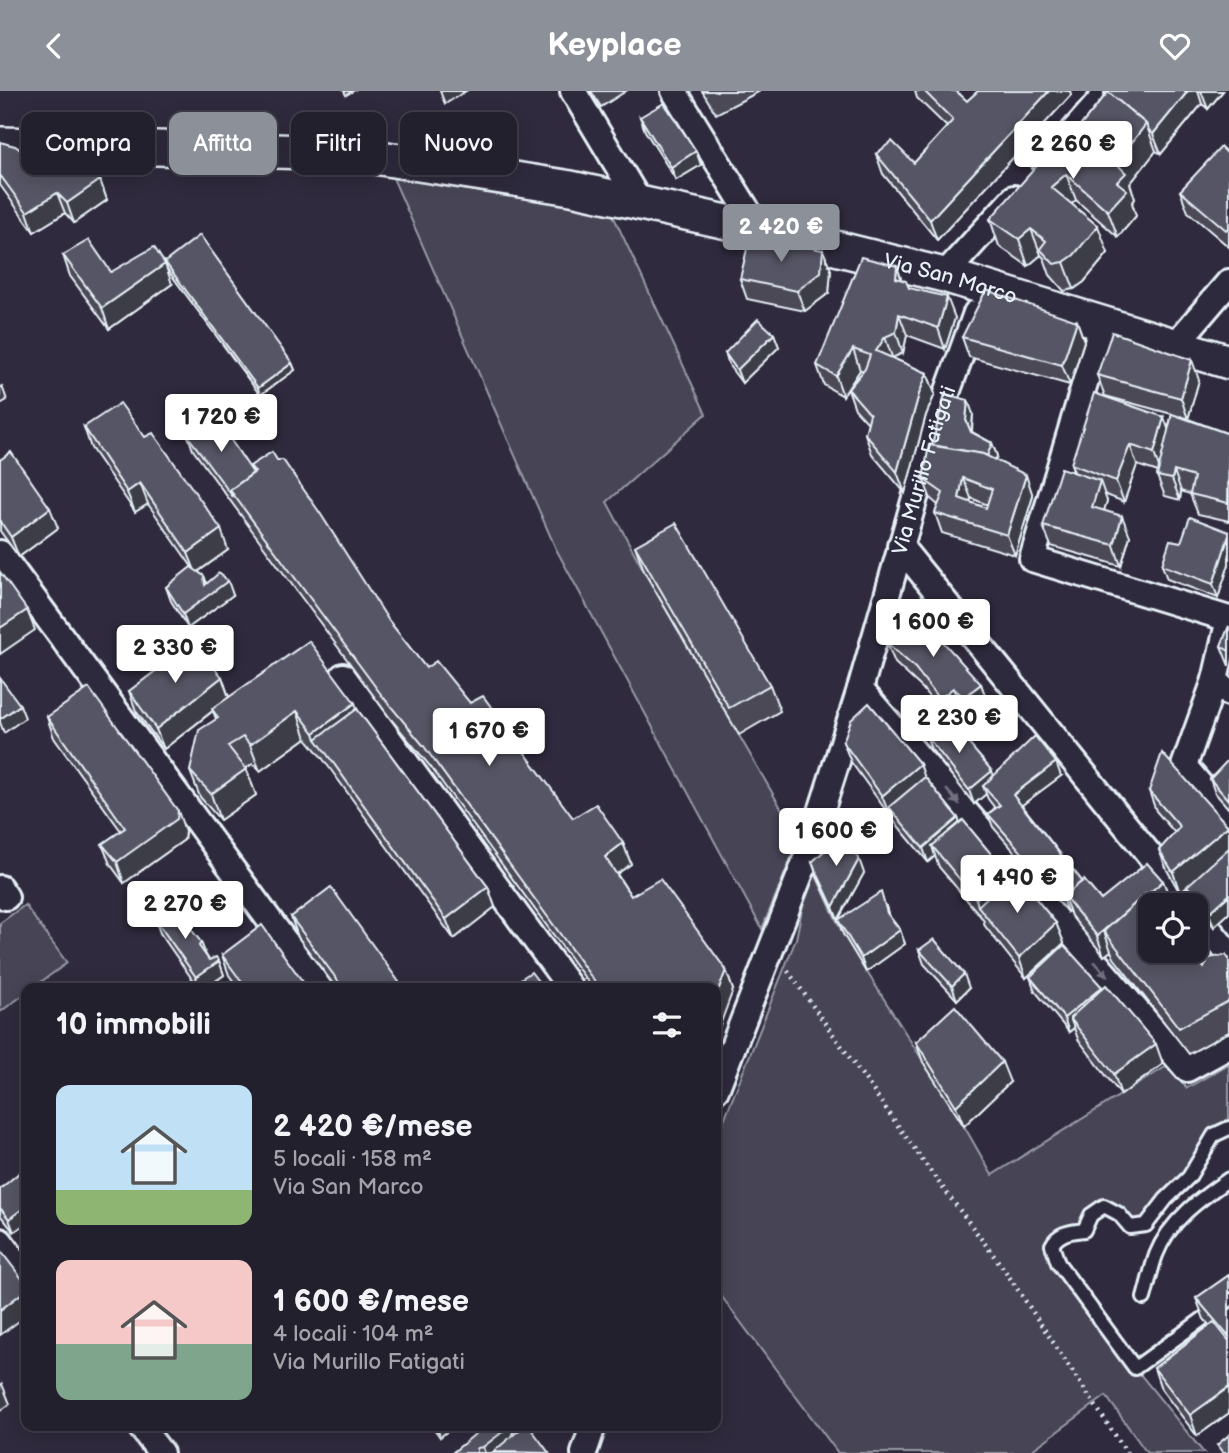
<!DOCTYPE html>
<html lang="it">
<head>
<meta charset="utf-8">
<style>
  body { margin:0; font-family:"Balsamiq Sans",sans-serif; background:#2f2d3a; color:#f1f3f6; height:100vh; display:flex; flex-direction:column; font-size:26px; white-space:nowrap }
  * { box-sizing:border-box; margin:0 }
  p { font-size:23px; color:#a3a3aa }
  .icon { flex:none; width:38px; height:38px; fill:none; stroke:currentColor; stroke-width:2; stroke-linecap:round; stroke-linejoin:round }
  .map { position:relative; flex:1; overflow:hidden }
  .details { position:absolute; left:21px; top:892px; width:700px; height:448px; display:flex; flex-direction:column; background:#23202e; border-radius:14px; box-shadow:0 4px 18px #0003,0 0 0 2px #403e4a }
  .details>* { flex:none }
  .hud { position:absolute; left:21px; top:21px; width:700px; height:63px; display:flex; gap:14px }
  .buttons { position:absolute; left:1138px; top:802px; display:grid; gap:14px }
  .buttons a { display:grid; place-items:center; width:70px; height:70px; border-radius:14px; background:#23202e; box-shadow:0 4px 18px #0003,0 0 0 2px #403e4a; font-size:35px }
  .price { position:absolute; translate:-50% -60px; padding:0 16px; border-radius:7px; background:#fff; color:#222; font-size:23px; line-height:46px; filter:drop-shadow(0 2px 4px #0008) }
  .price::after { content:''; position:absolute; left:50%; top:42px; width:21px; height:16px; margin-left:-10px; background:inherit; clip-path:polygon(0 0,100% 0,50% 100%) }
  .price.selected { background:#8c9099; color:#fff }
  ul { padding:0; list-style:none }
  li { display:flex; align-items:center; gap:21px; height:175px; padding:0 35px }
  li span { display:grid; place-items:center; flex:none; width:196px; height:140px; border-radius:14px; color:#555 }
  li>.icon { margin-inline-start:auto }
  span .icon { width:84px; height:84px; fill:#fffc; stroke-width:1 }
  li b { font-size:30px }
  h2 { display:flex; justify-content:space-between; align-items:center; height:84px; padding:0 35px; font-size:30px }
  .tag { padding:0 24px; border-radius:14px; background:#23202e; box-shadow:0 4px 18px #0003,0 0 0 2px #403e4a; font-size:24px; line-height:63px }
  .tag.selected { background:#8c9099; color:#fff }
  header { display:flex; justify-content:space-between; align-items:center; height:91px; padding:0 35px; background:#8c9099; color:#fff; font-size:32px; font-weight:700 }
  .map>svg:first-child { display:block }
  .green { fill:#464455; stroke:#979aa6; stroke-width:2 }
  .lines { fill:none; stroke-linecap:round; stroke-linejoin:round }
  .lane-casing { stroke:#e8f1f8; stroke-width:18 }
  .street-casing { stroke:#e8f1f8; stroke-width:30 }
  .secondary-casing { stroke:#e8f1f8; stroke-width:38 }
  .path { stroke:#e8f1f8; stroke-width:4.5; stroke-dasharray:2 5; stroke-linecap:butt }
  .lane { stroke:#2f2a3d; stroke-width:12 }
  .street { stroke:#2f2a3d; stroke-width:24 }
  .secondary { stroke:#2f2a3d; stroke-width:33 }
  .wall { fill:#4b4957; stroke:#e8f1f8; stroke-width:2; fill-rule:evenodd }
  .shaded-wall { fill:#3d3c47; stroke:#e8f1f8; stroke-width:2 }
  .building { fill:#575565; stroke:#e8f1f8; stroke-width:2; fill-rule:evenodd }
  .oneway { fill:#70707e }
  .labels { text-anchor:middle; stroke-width:5; stroke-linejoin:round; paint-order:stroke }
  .street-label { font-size:21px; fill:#e8f1f8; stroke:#2f2a3d }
</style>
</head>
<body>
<header><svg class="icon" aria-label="back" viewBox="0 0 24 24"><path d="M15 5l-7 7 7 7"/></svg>Keyplace<svg class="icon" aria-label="heart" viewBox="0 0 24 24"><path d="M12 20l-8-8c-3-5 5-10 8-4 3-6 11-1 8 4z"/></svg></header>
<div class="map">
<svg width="1229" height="1362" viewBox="0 0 1229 1362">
  <rect width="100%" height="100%" fill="#2f2a3d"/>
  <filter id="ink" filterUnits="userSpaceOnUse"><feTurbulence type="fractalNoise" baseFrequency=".0143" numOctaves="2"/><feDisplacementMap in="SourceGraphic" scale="14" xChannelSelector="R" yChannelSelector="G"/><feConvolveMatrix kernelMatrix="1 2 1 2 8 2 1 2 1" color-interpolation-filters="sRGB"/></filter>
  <g filter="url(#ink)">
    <g class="green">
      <path d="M393,87c74,6 147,16 219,35l94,201 -99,88 38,71 154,266 -37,90 -206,-380z"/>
      <path d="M811,774l32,69 121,192 28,49 175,-109 20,22 42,-24v64l-15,7 -68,90 -16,2 -26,-21 -20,24 -32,15 83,123 69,85h-57l-41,-57 -78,57h-190l-122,-164v-149l80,-201z"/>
      <path d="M25,814l42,58 -36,26h-5v4l-26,19v-89z"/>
    </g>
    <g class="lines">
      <defs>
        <g id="lane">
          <path d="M1229,1037l-15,7 -25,42 -23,22 -20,26 -16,2 -11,-13 -15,-8 -13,9 -7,15c-13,2 -25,2 -32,15l6,18 77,105 94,-68"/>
          <path d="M1144,1207c4,-14 7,-29 12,-43 13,-34 44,-56 73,-76"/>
        </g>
        <g id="street">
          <path d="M573,0l67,112"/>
          <path d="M674,0l85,138"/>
          <path d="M1045,72l64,-72"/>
          <path d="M944,184l70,-77"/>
          <path d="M1103,232l-71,236 197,60 -14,61 14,13"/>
          <path d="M1176,253l53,-62"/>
          <path d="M900,455l290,359"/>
          <path d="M0,462l320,436"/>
          <path d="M343,585l228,313"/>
          <path d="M1215,589l-31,86 45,53"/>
          <path d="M860,598l327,380 42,-23"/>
          <path d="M0,797l6,9"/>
          <path d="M1195,821l34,42"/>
          <path id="s1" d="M716,999l89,-228 55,-173 78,-271 38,-105"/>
          <path d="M0,1150l26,35"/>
          <path d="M140,1335l21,27"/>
          <path d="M584,1362l9,-27"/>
        </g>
        <g id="secondary">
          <path id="s2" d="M0,53l349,9 222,35 188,41 185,46 285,87"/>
        </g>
      </defs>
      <use href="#lane" class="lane-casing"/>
      <use href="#street" class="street-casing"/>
      <use href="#secondary" class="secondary-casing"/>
      <path class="path" d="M788,880l143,201 73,97 123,184"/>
      <use href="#lane" class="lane"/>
      <use href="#street" class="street"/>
      <use href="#secondary" class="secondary"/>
    </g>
    <g class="wall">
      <path d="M344,0h9l-7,4z"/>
      <path d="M591,0h35l-25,16z"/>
      <path d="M702,0h58l-44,23z"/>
      <path d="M915,0h41l11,10 11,-10h92l1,4 -134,145 -54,-66 -7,-20 38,9 33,-36 -30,-29z"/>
      <path d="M1106,0h117l-15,18 -6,-5 -41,50 -5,-3 -26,33 5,15 -3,4 4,13 -18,21 -42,-37 -5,4 37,49 -24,29 -10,7 -10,2 -14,-16 -6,-17 -3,-3 -13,11 -29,-20 -9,-27 79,-79 36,-44 -1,-3z"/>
      <path d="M640,26l61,48 -25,15 -31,-49z"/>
      <path d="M0,51l26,11 31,-8 43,35 7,20 -33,23 -9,-10 -31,19 -34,-47z"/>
      <path d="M1229,62v94l-41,-35 -8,-21z"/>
      <path d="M63,164l48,17 61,12 -63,45 -39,-53z"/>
      <path d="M165,171l127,101 3,7 -35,25 -93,-126z"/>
      <path d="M831,179l-2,23 -24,18 -58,-12 -7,-20z"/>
      <path d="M902,189l7,8 46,30 -10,31 -38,-14 -4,18 -11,5 35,15 8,21 -9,21 -21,78 -33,-39 -7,-20 3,-11 -13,-14 -7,-20 16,-18 -4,-1 -17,26 -19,-11 -7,-20z"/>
      <path d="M1077,230l7,20 -14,44 -101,-28 -7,-20z"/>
      <path d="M774,243l5,13 -37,36 -12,-16 -5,-14z"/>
      <path d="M1097,284l102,5 -11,39 -8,-3 49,18v87l-31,-7 -8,-20 -9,-3 -1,9 -15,-4 -8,-20 1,-4 -21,-7 -13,37 -20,-8 3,7 -3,9 26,26 -9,30 -70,-20 -8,-20 31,-54 -3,-8 97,-35 4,-15 -67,-18z"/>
      <path d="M973,323l-1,18 20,11 5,13 -2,4 38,36 -18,59 -73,-22 -7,-20 3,-8 -7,-6 -8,-20 9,-34zM971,407l17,7 -2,3 -16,-6z"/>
      <path d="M84,336l144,123 -30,22 6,4 3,8 26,11 -45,33 -17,-27 -5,-14 26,-20 -44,-63 -13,8 -44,-64z"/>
      <path d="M188,345l65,37 -3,-7 139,155 37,47 44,35 103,115 50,25 8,21 -14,10 14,22 95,74 7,20 -17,-1h-123l-163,-223 -40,-48 -197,-268z"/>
      <path d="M0,369l58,68 -39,29 -19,-26z"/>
      <path d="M1229,441v32l-11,34 -51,-19 -5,-14 19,-23z"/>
      <path d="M635,455l135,139 10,26 -41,24 -94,-162z"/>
      <path d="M1229,535v40l-8,-20z"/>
      <path d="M887,552l94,41 7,20 -17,13 -10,-8 -15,10 -24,-31 -27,-25z"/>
      <path d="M222,586l7,20 128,12 131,178 7,20 -41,32 -131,-180 -17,-21 -46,33 -7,-7 -7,4 10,27 -36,25 -20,-23 -10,-26 26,-52 -3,-8 -49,38 -28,-38 -7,-20z"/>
      <path d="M47,626l138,114 -1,9 -60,43 -14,-19 -8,-20 19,-13 -67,-93z"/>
      <path d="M926,644l67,41h68l-39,29 60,76 19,19 62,-19 8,20 -21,4 54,63 25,-9v73l-40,22 -75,-96 -3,-7 -7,5 -33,-40 -2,-6 -2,2 -74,-85 -5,-13 7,-6 -7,-9 -2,-5 -12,10 -43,-55z"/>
      <path d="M843,651l77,22 4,13 34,41 1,4 49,56 48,45 8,20 -38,35 -41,-52 -2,-7 -44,-52 -4,-11 -7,6 -34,-41 -2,-6 -2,1 -39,-54z"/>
      <path d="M1229,670v48l-14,-16 -5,-14z"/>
      <path d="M1149,700l79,35 1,4v83l-15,14 -22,-27 -5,-14 -7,7 -13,-23 -8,-20 16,-17 -19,-22z"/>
      <path d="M812,771l52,11 -26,47 -21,-44z"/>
      <path d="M886,815l3,10 11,14 5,14 -39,28 -23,-38 -5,-14z"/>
      <path d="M291,826l113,72h-67l-39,-52z"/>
      <path d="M155,828l46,23 5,13 3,5 10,1 5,14 -20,14h-5l-39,-56z"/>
      <path d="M919,859l50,38 -12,12 -33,-36z"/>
      <path d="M222,864l86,34h-69l-10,-14z"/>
      <path d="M1030,886l133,87 -42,31 -43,-56 -4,-11 -5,4 -34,-41z"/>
      <path d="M916,951l94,40 -46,44 -41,-64z"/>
      <path d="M0,1098l14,43 -14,-17z"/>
      <path d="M1229,1184v138l-32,23 -36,-47 -7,-21 56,-42 -6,-7 -8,-21z"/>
      <path d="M432,1335h22l-14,11z"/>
      <path d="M517,1336l-5,7v2l37,17h-97z"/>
    </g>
    <g class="shaded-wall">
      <path d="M440,0h26l-21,13z"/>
      <path d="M1049,0h21l1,4 -134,145 -7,-20z"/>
      <path d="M1188,0h10l4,13 -41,50 -8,-20z"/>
      <path d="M1201,0h22l-15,18z"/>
      <path d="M1146,33l10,27 -26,33 5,15 -3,4 4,13 -18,21 -10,-26 9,-29 -1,-19z"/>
      <path d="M696,60l5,14 -25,15 -5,-13z"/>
      <path d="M1066,83l10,26 -15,14 -10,-27z"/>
      <path d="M100,89l7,20 -33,23 -7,-20z"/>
      <path d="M57,102l8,20 -31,19 -7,-20z"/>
      <path d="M1098,135l10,27 -24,29 -10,7 -10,-27z"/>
      <path d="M1031,138l10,26 -13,11 -9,-27z"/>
      <path d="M823,159l8,20 -2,23 -24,18 -8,-20z"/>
      <path d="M165,173l7,20 -63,45 -7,-21z"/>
      <path d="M897,175l7,21 -8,-9z"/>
      <path d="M947,206l8,21 -10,31 -7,-21z"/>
      <path d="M899,223l8,21 -4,18 -7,-21z"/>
      <path d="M1077,230l7,20 -14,44 -8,-20z"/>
      <path d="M774,243l5,13 -37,36 -5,-13z"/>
      <path d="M885,246l7,20 -9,14 -7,-20z"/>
      <path d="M853,258l7,21 -17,26 -7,-20z"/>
      <path d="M1192,269l7,20 -11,39 -7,-21z"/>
      <path d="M292,272l3,7 -35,25 -2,-7z"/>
      <path d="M927,282l8,21 -9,21 -21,78 -8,-21 22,-78z"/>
      <path d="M2,295l5,14 -7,4v-17z"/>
      <path d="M968,309l5,14 -2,20 -5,-14z"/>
      <path d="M1164,326l7,20 -10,37 -7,-21z"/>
      <path d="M992,352l5,13 -7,18 -5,-13z"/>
      <path d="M1130,354l7,20 -13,37 -8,-21z"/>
      <path d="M1174,380l7,20 -1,9 -8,-21z"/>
      <path d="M1026,384l7,21 -18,59 -8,-20z"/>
      <path d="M963,387l8,20 -5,21 -7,-21z"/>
      <path d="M1100,390l7,20 -8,26 -7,-20z"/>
      <path d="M140,392l8,21 -13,8 -8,-20z"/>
      <path d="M50,417l8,20 -39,29 -8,-20z"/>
      <path d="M1122,425l8,20 -9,30 -7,-21z"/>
      <path d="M221,438l7,21 -32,23 -8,-20z"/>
      <path d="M1229,444v29l-11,34 -5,-14z"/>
      <path d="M204,485l5,14 19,-9 5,14 -45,33 -5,-14 22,-29z"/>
      <path d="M27,519l8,20 -35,24v-26z"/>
      <path d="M222,586l7,21 -65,51 -8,-20z"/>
      <path d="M981,593l7,20 -17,13 -7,-20z"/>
      <path d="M953,597l8,21 -15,10 -7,-20z"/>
      <path d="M355,612l10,27 -49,9 -2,-6z"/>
      <path d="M20,614l5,13 -21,15 -4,-11v-3z"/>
      <path d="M297,620l9,27 -46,33 -10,-26z"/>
      <path d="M1056,671l5,14 -43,32 -5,-13z"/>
      <path d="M920,673l7,20 -38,23 3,8 -2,1 -8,-20z"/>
      <path d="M246,678l10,26 -36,25 -9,-26z"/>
      <path d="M992,680l5,13 -14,2 3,8 -12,10 -5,-14z"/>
      <path d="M178,720l7,20 -1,9 -60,43 -7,-21z"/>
      <path d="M958,727l5,14 -31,14 3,10 -7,6 -5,-14z"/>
      <path d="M1228,735l1,4v21l-49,42 -7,-21z"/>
      <path d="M623,752l8,21 -19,13 -7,-20z"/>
      <path d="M859,768l5,14 -26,47 -5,-13z"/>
      <path d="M1006,781l8,21 -36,13 -2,-7z"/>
      <path d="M1163,790l8,20 -5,4h-16l-46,26 7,20 -7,5 -7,-20z"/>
      <path d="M488,796l7,20 -41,32 -8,-20z"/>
      <path d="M1229,804v18l-15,14 -5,-14z"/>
      <path d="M1064,806l5,13 -2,2 -5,-14z"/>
      <path d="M1056,832l8,20 -38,35 -7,-20z"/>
      <path d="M900,839l5,14 -39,28 -5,-14z"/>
      <path d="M219,870l5,14 -20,14h-4l-4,-12z"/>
      <path d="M726,879l7,20 -17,46v-40z"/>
      <path d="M964,883l5,14 -12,12 -5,-14z"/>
      <path d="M1102,896l5,14 -37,17 4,10 -5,4 -5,-14z"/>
      <path d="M1156,953l7,20 -42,31 -7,-21z"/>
      <path d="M1002,971l8,20 -46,44 -8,-20z"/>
      <path d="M26,1115v17l-12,9 -5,-13z"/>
      <path d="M26,1199v26l-26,19v-25z"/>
      <path d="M2,1293l8,20 -10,7v-26z"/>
      <path d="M1229,1296v26l-32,23 -7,-21z"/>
      <path d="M437,1335h17l-14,11z"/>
      <path d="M507,1335h10l-5,8 2,6 -21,13h-8l-2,-6z"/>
    </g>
    <g class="building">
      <path d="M924,0h32l11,10 11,-10h71l-119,129 -54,-66 16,-13 22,22 39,-43z"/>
      <path d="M1106,0h82l-35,43 -4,-4 -3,-6 -38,-32 -2,3 -2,-2z"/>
      <path d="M1108,1l38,32 -30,39 10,10 -9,9 10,8 -19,21 -42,-37 -15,13 47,39 -24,29 -10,7 -10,2 -14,-15 6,-8 -15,-12 -12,10 -29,-20 75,-85 4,6z"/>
      <path d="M664,12l32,48 -25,16 -31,-50z"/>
      <path d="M68,48l32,41 -33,23 -10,-10 -30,19 -27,-37v-33l15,4 11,7 26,-13 5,5z"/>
      <path d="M1221,56l7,7 1,-1v74l-3,3 -46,-39z"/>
      <path d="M200,144l92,128 -34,25 -93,-126z"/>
      <path d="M750,145l73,14 -2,22 -24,19 -57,-12z"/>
      <path d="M89,149l22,32 43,-25 11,17 -63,44 -39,-53z"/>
      <path d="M861,166l36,9 -1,12 10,3 3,7 38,9 -9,31 -39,-14 -3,18 -11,5 -9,14 51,22 -8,21 -22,78 -32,-38 5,-20 -22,-25 17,-20 5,-14 -17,-6 -17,27 -19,-11z"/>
      <path d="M986,199l91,31 -15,44 -100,-28z"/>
      <path d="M758,228l16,15 -37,36 -12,-17z"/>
      <path d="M1112,241l80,28 -11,38 -84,-23z"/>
      <path d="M1094,302l70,24 -10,36 -24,-8 -14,36 -45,-17z"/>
      <path d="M945,303l23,6 -2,20 5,12 21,11 -5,13 -4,-2 -51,-9z"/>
      <path d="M120,312l25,34 8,-4 68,96 -33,24 -48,-70 -13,9 -43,-65z"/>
      <path d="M1172,323l57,20 -1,69 -38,-9 4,-17 -20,-6 -2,8 -15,-3z"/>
      <path d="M216,327l37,55 -23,17 3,7 -45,-61z"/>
      <path d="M929,354l54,9 43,21 -19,60 -72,-22 8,-20 -20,-14zM963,387l29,11 -6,19 -27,-10z"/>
      <path d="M11,361l39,56 -39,29 -11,-16v-61z"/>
      <path d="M272,361l5,8h6l37,53 69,108 37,47 10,-7 34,42 13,-7 90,122 23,-14 27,39 -18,14 26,39 29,-17 66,91 -10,26v-7h-116l-177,-244 -40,-48 -153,-207 25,-18 -5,-6z"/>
      <path d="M1061,377l39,13 -8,26 30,9 -8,29 -71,-19z"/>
      <path d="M1190,426l39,15v3l-16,49 -51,-19 8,-25 11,2z"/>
      <path d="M676,432l94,162 -41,23 -94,-162z"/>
      <path d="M191,476l13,9 1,9 14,-12 9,8 -45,33 -17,-27z"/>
      <path d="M0,481l27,38 -27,18z"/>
      <path d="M918,523l63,70 -17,13 -11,-9 -14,11 -24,-31 -28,-25z"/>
      <path d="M1229,535v25l-8,-5z"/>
      <path d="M309,550l46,62 -41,30 -17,-22 -47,34 -7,-8 -15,9 18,23 -35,25 -21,-23 9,-41 19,-12 -6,-9z"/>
      <path d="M194,551l28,35 -66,52 -27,-38z"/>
      <path d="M0,587l20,27 -20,14z"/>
      <path d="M89,597l89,123 -1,8 -60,43 -15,-18 23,-16 -78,-111z"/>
      <path d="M869,612l51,61 -38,32 -39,-54 8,-22z"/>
      <path d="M357,618l131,178 -42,32 -130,-180z"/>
      <path d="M943,632l20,14 29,34 -23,19 -43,-55z"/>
      <path d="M1035,645l21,26 -43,33 69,86 -20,17 -74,-84 12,-9 -17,-19z"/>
      <path d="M1162,662l66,73 -55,46 -14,-22 21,-23 -31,-36z"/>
      <path d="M1228,669l1,1v40l-19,-22z"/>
      <path d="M925,686l33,41 -35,30 -34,-41z"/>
      <path d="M963,729l43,52 -30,27 -44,-53z"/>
      <path d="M841,745l18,23 -26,48 -21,-45z"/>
      <path d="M1229,757v47l-20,18 -22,-27z"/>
      <path d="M1147,772l16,18 -15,13 -1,-1 -50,43 -33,-40 20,-16 17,20z"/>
      <path d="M1014,781l42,51 -37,35 -41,-52z"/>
      <path d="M331,796l73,102h-60l-53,-72z"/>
      <path d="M881,801l6,21 13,17 -39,28 -23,-38z"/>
      <path d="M1147,802l11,12h-8v45h39l15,18 5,-10 17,-3 3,4v42l-50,27 -75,-97z"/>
      <path d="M173,815l28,36 -2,4 10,14 7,-3 3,4 -23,16 -41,-58z"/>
      <path d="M262,834l46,64h-61l-25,-34z"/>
      <path d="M934,848l30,35 -12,12 -33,-36z"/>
      <path d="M1064,854l38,42 -38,31 -34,-41z"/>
      <path d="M531,881l13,17h-38z"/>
      <path d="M1106,894l50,59 -42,30 -44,-56z"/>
      <path d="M955,915l47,56 -46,44 -40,-64z"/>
      <path d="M26,1076v39l-17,13 -9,-11v-19z"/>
      <path d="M0,1159l26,34v6l-26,20z"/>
      <path d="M1229,1184v62l-33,-39z"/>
      <path d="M1214,1231l15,19v46l-39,28 -36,-47z"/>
      <path d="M485,1335l24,1 -26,20 -6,1v5h-25z"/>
      <path d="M524,1335h5l20,27 -56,-1z"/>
      <path d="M1229,1344v18h-6l-6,-8z"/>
    </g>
    <defs><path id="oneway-solid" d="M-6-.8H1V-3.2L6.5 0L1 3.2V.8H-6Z" transform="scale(1.75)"/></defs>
    <g class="oneway">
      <use href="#oneway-solid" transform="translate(953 706) rotate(49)"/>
      <use href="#oneway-solid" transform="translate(1101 878) rotate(49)"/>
    </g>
  </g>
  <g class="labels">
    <g class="street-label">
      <text dy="7" stroke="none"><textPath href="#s2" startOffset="964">Via San Marco</textPath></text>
      <text dy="7" stroke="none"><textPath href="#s1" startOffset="654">Via Murillo Fatigati</textPath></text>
    </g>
  </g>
</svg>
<div class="buttons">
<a><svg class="icon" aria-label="locate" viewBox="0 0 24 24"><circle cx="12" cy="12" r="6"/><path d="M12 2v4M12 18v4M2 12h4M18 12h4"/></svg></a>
</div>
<b class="price" style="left:1073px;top:90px">2 260 €</b>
<b class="price selected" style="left:781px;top:173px">2 420 €</b>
<b class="price" style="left:221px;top:363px">1 720 €</b>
<b class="price" style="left:933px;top:568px">1 600 €</b>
<b class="price" style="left:175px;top:594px">2 330 €</b>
<b class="price" style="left:959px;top:664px">2 230 €</b>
<b class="price" style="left:489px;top:677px">1 670 €</b>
<b class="price" style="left:836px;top:777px">1 600 €</b>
<b class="price" style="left:1017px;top:824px">1 490 €</b>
<b class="price" style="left:185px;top:850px">2 270 €</b>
<div class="hud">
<a class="tag">Compra</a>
<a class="tag selected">Affitta</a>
<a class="tag">Filtri</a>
<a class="tag">Nuovo</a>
</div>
<section class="details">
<h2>10 immobili<svg class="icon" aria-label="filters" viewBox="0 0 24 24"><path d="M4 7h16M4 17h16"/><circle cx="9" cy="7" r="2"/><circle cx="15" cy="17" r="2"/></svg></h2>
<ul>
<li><span style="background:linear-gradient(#bfe0f5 75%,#8fb573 0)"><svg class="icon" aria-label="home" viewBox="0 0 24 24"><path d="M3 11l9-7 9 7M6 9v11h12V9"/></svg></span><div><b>2 420 €/mese</b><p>5 locali · 158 m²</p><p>Via San Marco</p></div></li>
<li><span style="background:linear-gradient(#f6c9c9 60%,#7fa58c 0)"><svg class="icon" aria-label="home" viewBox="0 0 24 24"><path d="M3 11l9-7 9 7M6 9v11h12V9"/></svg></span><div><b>1 600 €/mese</b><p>4 locali · 104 m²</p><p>Via Murillo Fatigati</p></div></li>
</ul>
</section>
</div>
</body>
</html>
